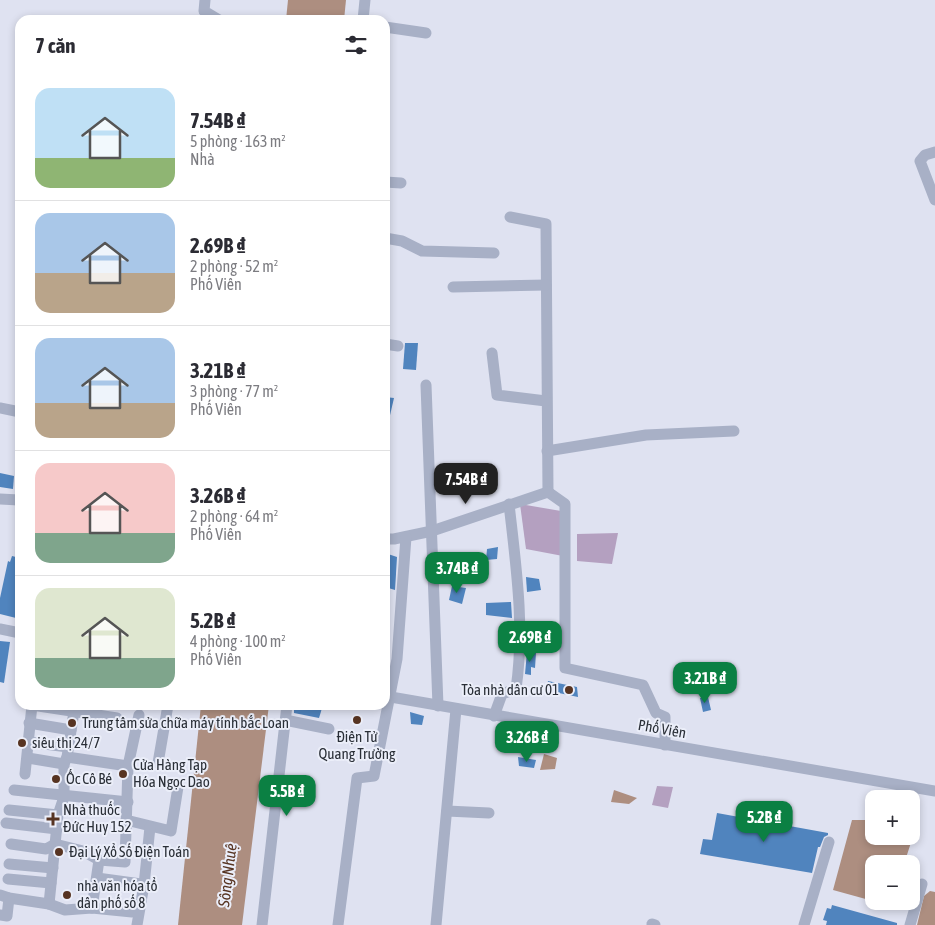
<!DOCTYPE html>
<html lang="vi">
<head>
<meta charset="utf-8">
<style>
  body { margin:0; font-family:"Asap Condensed",sans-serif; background:#f7f7f7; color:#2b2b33; height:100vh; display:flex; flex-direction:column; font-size:19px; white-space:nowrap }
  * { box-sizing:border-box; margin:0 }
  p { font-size:16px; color:#7c7c81 }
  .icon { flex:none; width:28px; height:28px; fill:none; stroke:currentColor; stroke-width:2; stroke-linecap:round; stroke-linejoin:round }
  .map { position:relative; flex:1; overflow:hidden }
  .side { position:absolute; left:15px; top:15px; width:375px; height:695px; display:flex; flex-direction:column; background:#fff; border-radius:15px; box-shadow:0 2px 8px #0003 }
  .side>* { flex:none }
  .fabs { position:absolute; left:865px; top:790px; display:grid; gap:10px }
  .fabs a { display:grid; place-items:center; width:55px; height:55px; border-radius:10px; background:#fff; box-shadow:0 2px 8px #0003; font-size:25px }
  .price { position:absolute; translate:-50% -42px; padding:0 11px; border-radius:10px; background:#0b8043; color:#fff; font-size:16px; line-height:32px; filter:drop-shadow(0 1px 2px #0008) }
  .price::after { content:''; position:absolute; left:50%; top:30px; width:15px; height:11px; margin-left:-8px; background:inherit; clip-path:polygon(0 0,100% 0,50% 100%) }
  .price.on { background:#222; color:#fff }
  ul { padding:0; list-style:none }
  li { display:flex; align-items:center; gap:15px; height:125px; padding:0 20px }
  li+li { border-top:1px solid #e1e1e2 }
  li span { display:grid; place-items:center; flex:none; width:140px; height:100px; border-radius:15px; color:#555 }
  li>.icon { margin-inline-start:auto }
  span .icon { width:60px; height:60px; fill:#fffc; stroke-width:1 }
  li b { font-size:21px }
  h2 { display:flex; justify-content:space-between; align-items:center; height:60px; padding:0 20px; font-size:21px }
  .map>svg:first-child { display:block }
  .green { fill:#b4a0c0 }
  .water { fill:#ad8e80 }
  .building { fill:#5084be }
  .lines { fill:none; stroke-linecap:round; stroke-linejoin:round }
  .minor { stroke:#a8b0c6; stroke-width:11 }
  .poi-dot { fill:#573422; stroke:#ebeef9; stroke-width:2 }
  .labels { text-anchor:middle; stroke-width:4; stroke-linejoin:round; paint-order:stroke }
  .poi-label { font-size:15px; fill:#2a2f37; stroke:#ebeef9; text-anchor:start }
  .street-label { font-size:15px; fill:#2a2f37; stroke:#ebeef9 }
  .water-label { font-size:16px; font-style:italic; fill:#573422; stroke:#ebeef9 }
</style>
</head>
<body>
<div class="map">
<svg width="935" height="925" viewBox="0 0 935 925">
  <rect width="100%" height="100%" fill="#dfe2f1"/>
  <g class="green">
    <path d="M520,504l41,7 2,45 -37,-7z"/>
    <path d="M618,533l-6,31 -35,-3v-27z"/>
    <path d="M657,786l16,1 -5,21 -16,-3z"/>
  </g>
  <g class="water">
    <path d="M288,0h58l-2,20h-58z"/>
    <path d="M201,705h68l-27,220h-64z"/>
    <path d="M544,754l13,4 -2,11 -15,1z"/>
    <path d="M614,790l23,8 -8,6 -18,-2z"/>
    <path d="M852,820h22v16h37v-16l7,1 -14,43h-30v37h19l-2,5 -58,-16z"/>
    <path d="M930,891l5,1v33h-18l7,-29z"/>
  </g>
  <g class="building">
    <path d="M405,343h13l-2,27 -13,-1z"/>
    <path d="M385,397l9,1 -6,26h-3z"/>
    <path d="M0,473l14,3 -1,13 -13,-2z"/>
    <path d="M498,547l-1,12 -11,1 1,-11z"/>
    <path d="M388,554l9,3 -2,33 -10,-3z"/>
    <path d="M12,556l8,2 -4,28 3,1 -3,10h4v22l-20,-5v-16l8,-37 2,1z"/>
    <path d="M526,577l13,2 2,11 -14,2z"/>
    <path d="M452,586l14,2 -4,16 -13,-4z"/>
    <path d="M511,602l1,16 -26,-3v-12z"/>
    <path d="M0,641l10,1 -6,41 -4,-1z"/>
    <path d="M527,652l9,1 -1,15 -4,-1v8l-6,-1z"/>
    <path d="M548,681l29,6 1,10 -24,-5v3l-9,-1z"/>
    <path d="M708,697l3,13 -8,2 -3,-14z"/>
    <path d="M294,705h29l-4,13 -25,-5z"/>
    <path d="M410,712l14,4 -2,9 -11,-1z"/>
    <path d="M518,757l18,3 -2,8 -15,-2z"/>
    <path d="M717,813l111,20v2l-4,2 -4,10h-2l-6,26 -112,-19 3,-15 9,1z"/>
    <path d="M832,905l65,18v2h-71l1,-4 -4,-1 4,-12 4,1z"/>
  </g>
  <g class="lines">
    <g class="minor">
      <path d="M205,0l-1,11 15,9"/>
      <path d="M363,20l2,-20"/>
      <path d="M385,27l41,6"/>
      <path d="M935,152l-10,3 -5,6 15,39"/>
      <path d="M385,182l16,1"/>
      <path d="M510,217l36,7 2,268"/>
      <path d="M385,238l17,3 20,10 72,2"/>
      <path d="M453,287l93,-2"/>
      <path d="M385,344l13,2"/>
      <path d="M492,353l5,42 49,6"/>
      <path d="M426,385l12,321"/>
      <path d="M0,408l20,4"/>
      <path d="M547,451l99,-16 88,-4"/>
      <path d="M548,492l17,12v164l78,17 13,28 9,4v28"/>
      <path d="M0,499l19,1 1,4"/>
      <path d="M385,539h9l38,-8 116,-39"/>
      <path d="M0,629l20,4"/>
      <path d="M385,696l550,95"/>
      <path d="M75,705l-8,52 -3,7v33l-6,18 -9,89 16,6 27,-2 40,4"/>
      <path d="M494,716l8,-22 14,-5c9,-62 0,-123 -7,-185"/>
      <path d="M285,720l44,9"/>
      <path d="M29,723l42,7"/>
      <path d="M29,742l39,5"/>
      <path d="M67,757l61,9"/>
      <path d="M28,758l36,6"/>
      <path d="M158,763l10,-58"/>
      <path d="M25,774l7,-69 85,13"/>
      <path d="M14,790l114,12"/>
      <path d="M9,810l49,5"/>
      <path d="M447,811l42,2"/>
      <path d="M126,820l45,11 7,-44"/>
      <path d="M6,823l51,6"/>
      <path d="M11,844l35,5 9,-5 28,7 16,9 26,2 3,-96 11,-51"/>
      <path d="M9,864l44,4"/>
      <path d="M97,878l44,6"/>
      <path d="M8,879l43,4"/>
      <path d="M0,895l9,3 40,6"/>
      <path d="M92,908l7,-48"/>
      <path d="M0,915l7,1 2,-18"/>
      <path d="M652,924l3,1"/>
      <path d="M137,925l7,-40 6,-58"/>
      <path d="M262,925l25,-220"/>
      <path d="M338,925l19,-147 17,-2 23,-117 9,-122"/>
      <path d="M436,925l20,-216"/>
      <path d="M804,925l25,-83"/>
      <path d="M910,925l12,-41"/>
    </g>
  </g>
  <g class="poi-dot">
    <circle cx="569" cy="690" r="5"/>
    <circle cx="357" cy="720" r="5"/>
    <circle cx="72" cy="723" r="5"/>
    <circle cx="22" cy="743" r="5"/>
    <circle cx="123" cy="774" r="5"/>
    <circle cx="56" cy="779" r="5"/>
    <path d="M50.5 811.5h5v5h5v5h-5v5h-5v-5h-5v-5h5z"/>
    <circle cx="59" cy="852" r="5"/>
    <circle cx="67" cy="895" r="5"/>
  </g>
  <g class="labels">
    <g class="poi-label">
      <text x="559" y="695" text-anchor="end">Tòa nhà dân cư 01</text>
      <text x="82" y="728">Trung tâm sửa chữa máy tính bắc Loan</text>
      <text x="357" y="742" text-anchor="middle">Điện Tử<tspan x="357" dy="17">Quang Trường</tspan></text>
      <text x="32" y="748">siêu thị 24/7</text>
      <text x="133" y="770">Cửa Hàng Tạp<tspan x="133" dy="17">Hóa Ngọc Dao</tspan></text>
      <text x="66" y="784">Ốc Cô Bé</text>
      <text x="63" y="815">Nhà thuốc<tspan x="63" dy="17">Đức Huy 152</tspan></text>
      <text x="69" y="857">Đại Lý Xổ Số Điện Toán</text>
      <text x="77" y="891">nhà văn hóa tổ<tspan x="77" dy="17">dân phố số 8</tspan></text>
    </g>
    <g class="street-label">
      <text transform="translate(662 729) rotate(10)" y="5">Phố Viên</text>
    </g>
    <g class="water-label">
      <text transform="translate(227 875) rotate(-83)" y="6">Sông Nhuệ</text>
    </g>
  </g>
</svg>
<div class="fabs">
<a>+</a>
<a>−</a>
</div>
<b class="price on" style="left:466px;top:505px">7.54B ₫</b>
<b class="price" style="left:457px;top:594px">3.74B ₫</b>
<b class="price" style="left:530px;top:663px">2.69B ₫</b>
<b class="price" style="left:705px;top:704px">3.21B ₫</b>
<b class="price" style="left:527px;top:763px">3.26B ₫</b>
<b class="price" style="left:287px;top:817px">5.5B ₫</b>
<b class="price" style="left:764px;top:843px">5.2B ₫</b>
<section class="side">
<h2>7 căn<svg class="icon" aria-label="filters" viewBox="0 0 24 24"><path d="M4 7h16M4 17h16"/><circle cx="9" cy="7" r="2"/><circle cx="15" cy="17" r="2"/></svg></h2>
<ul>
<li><span style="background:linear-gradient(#bfe0f5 70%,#8fb573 0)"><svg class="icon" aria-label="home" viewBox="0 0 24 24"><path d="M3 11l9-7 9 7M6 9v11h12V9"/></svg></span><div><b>7.54B ₫</b><p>5 phòng · 163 m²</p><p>Nhà</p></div></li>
<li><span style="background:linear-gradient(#a9c7e8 60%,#b9a48a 0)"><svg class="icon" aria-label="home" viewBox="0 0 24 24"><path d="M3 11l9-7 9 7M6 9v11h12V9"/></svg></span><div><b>2.69B ₫</b><p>2 phòng · 52 m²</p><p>Phố Viên</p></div></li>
<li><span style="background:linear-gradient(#a9c7e8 65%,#b9a48a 0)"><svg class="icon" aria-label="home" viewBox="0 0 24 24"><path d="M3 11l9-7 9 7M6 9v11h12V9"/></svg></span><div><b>3.21B ₫</b><p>3 phòng · 77 m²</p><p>Phố Viên</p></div></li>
<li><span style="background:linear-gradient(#f6c9c9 70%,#7fa58c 0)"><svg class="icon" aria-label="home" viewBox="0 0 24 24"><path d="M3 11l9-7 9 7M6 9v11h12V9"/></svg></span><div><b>3.26B ₫</b><p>2 phòng · 64 m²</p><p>Phố Viên</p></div></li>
<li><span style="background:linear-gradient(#dfe7d0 70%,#7fa58c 0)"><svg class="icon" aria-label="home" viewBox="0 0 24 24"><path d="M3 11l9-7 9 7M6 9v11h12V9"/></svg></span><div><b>5.2B ₫</b><p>4 phòng · 100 m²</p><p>Phố Viên</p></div></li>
</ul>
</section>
</div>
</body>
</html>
